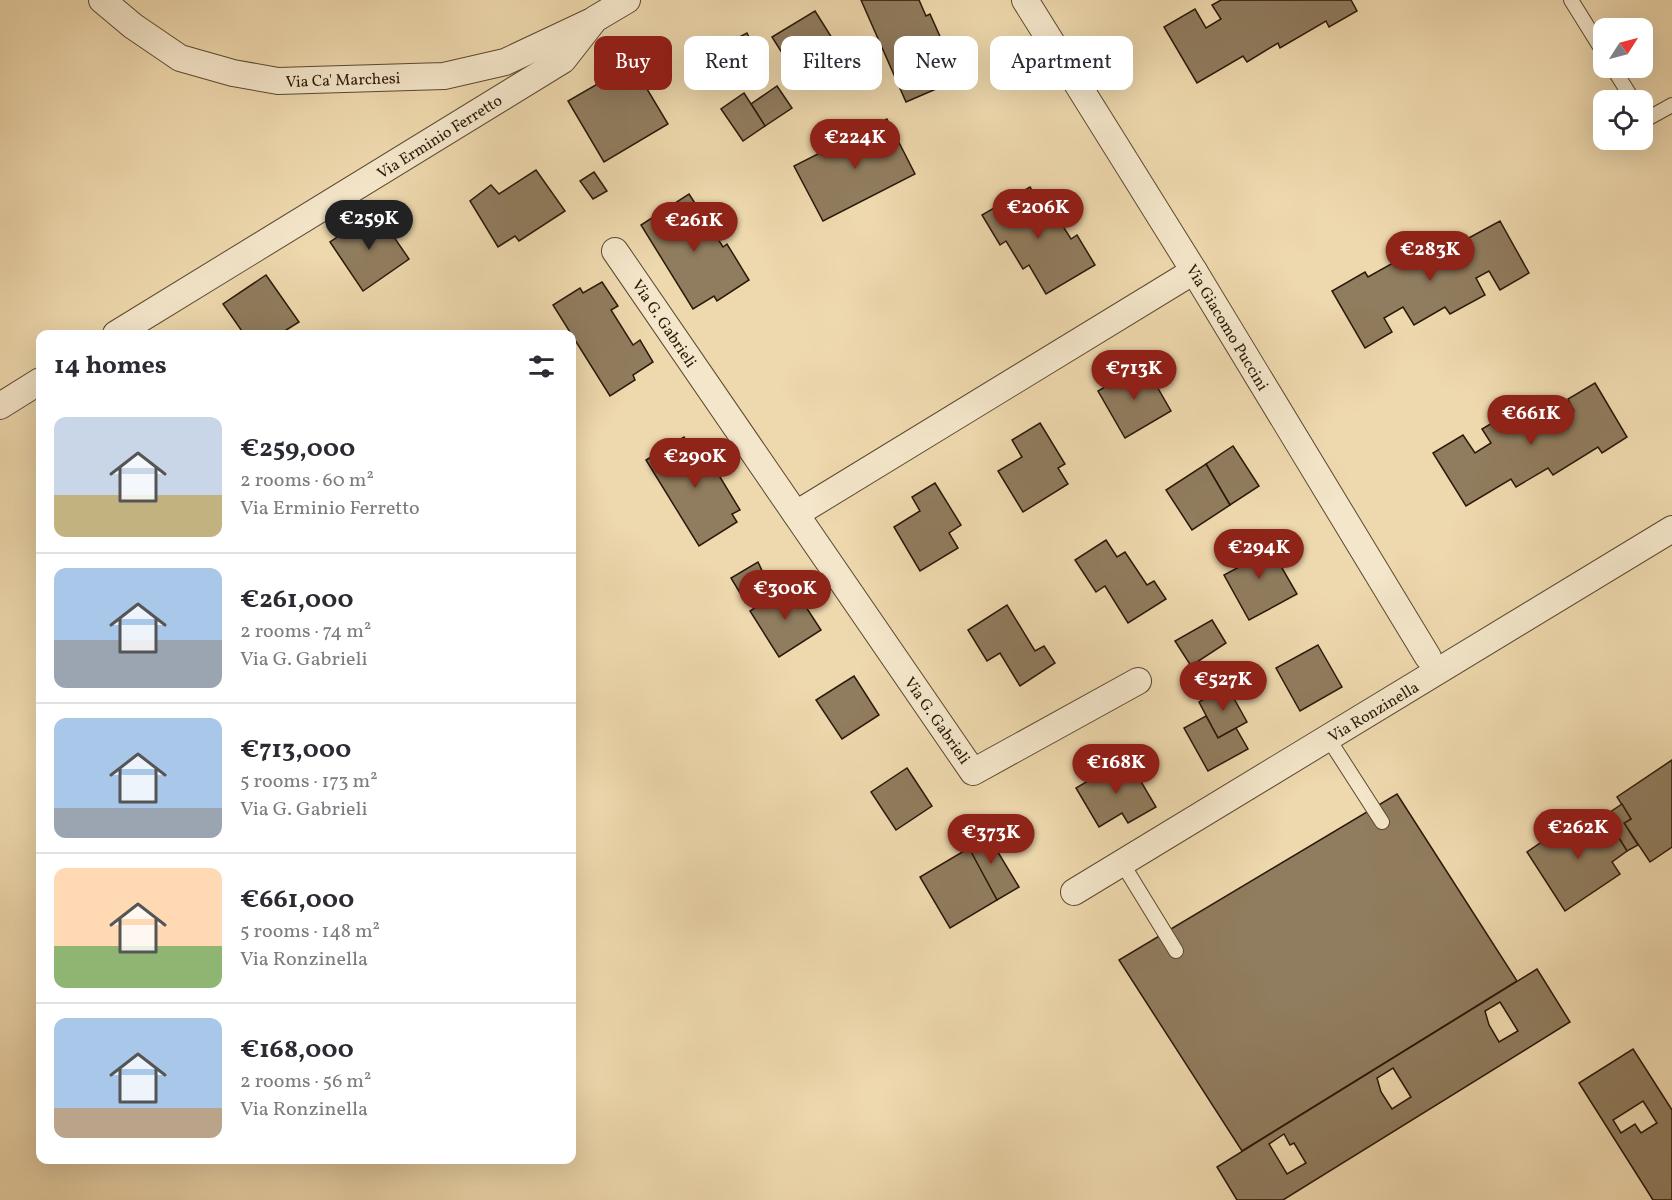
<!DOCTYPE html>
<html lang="en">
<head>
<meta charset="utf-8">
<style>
  body { margin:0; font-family:Vollkorn,serif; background:#f2f2f3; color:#2b2b33; height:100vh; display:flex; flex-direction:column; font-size:22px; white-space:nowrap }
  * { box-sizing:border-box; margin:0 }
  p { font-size:20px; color:#7c7c81 }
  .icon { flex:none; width:33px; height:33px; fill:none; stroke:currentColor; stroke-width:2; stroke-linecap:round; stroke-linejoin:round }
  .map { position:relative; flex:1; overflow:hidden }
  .sheet { position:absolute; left:36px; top:330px; width:540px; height:834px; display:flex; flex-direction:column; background:#fff; border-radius:12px; box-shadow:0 6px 24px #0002 }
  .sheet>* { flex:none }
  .guide { position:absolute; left:594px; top:36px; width:570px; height:54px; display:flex; gap:12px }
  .needle { width:39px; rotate:54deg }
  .buttons { position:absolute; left:1593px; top:18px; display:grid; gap:12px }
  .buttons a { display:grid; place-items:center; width:60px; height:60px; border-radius:12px; background:#fff; box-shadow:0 6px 24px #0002; font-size:30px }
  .price { position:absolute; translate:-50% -51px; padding:0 14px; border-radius:21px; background:#8f2418; color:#fff; font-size:20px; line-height:39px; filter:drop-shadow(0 2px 3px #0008) }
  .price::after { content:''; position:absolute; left:50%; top:36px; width:18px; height:14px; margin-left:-9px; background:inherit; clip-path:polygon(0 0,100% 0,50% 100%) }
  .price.current { background:#222; color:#fff }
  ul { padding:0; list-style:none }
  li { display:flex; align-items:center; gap:18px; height:150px; padding:0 18px }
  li+li { border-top:2px solid #e1e1e2 }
  li span { display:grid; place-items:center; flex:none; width:168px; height:120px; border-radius:12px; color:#555 }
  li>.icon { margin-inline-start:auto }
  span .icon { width:72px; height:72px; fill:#fffc; stroke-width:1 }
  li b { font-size:26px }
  h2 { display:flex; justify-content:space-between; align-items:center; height:72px; padding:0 18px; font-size:26px }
  .pill { padding:0 21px; border-radius:12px; background:#fff; box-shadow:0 6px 24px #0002; font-size:21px; line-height:54px }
  .pill.current { background:#8f2418; color:#fff }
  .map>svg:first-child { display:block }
  .building { fill:#907c5e; stroke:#2a1908; stroke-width:1.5; fill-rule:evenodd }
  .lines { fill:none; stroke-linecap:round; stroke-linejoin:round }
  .lane-casing { stroke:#5b4931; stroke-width:16 }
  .street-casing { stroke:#5b4931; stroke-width:28 }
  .lane { stroke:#f4e6ca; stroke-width:14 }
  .street { stroke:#f4e6ca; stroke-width:26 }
  .labels { text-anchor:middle; stroke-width:4.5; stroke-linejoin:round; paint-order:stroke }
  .street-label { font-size:16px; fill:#2a1908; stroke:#f4e6ca }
</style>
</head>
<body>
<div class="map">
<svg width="1672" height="1200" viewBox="0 0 1672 1200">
  <rect width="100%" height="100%" fill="#eed8ad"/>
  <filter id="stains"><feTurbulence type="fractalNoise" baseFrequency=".00333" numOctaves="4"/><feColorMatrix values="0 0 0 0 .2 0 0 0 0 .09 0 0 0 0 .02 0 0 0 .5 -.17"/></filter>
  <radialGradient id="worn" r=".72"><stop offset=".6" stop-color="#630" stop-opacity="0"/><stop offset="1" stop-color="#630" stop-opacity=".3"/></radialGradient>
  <g class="building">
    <path d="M861,0h58l7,16 4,-2 29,65 -53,23z"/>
    <path d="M1221,0h130l6,11 -28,16 -3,-6 -46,27 -2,-5 -31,19 -4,-6 -46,27 -33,-56 31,-18 11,19 15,-9 -9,-14z"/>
    <path d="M815,11l17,27 -43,26 -17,-27z"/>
    <path d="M747,33l15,31 -42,21 -16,-30z"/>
    <path d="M632,64l36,60 -64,38 -36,-61z"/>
    <path d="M777,86l15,22 -27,18 -14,-22z"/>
    <path d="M744,93l21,33 -22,15 -22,-32z"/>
    <path d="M887,119l28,55 -92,47 -29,-55z"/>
    <path d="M536,170l29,41 -46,30 -4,-5 -17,11 -28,-46 21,-16 8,9z"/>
    <path d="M594,172l13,19 -14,8 -13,-18z"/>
    <path d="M1030,187l17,29 7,-4 17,27 6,-4 18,30 -49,29 -17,-29 -6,4 -17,-28 -6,4 -18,-30z"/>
    <path d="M689,194l34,53 4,-3 22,36 -32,21 -3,-5 -21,13 -52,-84z"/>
    <path d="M376,211l33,48 -46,32 -33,-49z"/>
    <path d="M1500,221l29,52 -29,17 -11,-19 -13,7 9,17 -35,19 -5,-7 -31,18 -11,-18 -19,11 8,14 -27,16 -33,-57 33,-19 3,5 43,-24 3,6 35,-20 5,7z"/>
    <path d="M266,275l33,47 -19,12h-36l-21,-30z"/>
    <path d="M602,282l16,24 -7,4 22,35 7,-5 13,22 -20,13 2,5 -25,16 -57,-91 27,-17 3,5z"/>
    <path d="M1144,364l27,47 -46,27 -27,-47z"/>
    <path d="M1595,383l32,54 -25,16 -4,-6 -45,28 -5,-7 -32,19 -5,-8 -45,27 -33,-53 30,-18 12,18 16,-10 -9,-14 29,-17 7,11 32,-19 10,15 14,-8 -6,-12z"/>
    <path d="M1040,423l25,41 -7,4 10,16 -45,28 -25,-41 24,-14 -10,-17z"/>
    <path d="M684,437l4,7 9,-5 43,71 -8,4 5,8 -38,24 -53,-86z"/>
    <path d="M1233,446l26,40 -29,19 -24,-41z"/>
    <path d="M1206,464l24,41 -38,25 -26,-40z"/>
    <path d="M935,483l26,42 -12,8 9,15 -38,23 -26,-44 26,-16 -8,-14z"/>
    <path d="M1264,537l33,57 -48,26 -25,-45 17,-9 -7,-12z"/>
    <path d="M1106,540l11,17 8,-5 22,33 7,-4 12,18 -38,24 -23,-37 -9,6 -21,-32z"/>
    <path d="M758,562l7,15 -25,16 -9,-15z"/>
    <path d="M791,584l30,46 -42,27 -29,-46z"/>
    <path d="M1007,605l28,46 9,-5 11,17 -35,23 -20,-33 -13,8 -19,-31z"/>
    <path d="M1212,620l14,23 -35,23 -16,-25z"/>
    <path d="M1318,645l24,42 -42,24 -24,-43z"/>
    <path d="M854,676l25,39 -37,24 -26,-39z"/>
    <path d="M1227,686l20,36 -29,16 -19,-36z"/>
    <path d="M1206,716l12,22 18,-10 12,21 -40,22 -24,-43z"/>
    <path d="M1127,758l29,49 -28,16 -6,-10 -23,14 -23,-39z"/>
    <path d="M1672,760v87l-22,15 -26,-39 7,-4 -14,-22z"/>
    <path d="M907,768l25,38 -36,24 -25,-38z"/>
    <path d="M1397,794l120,187 -275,170 -123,-191z"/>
    <path d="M1622,804l9,15 -7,4 14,22 -11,6 -13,-21 -12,7 -8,-14z"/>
    <path d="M1586,812l16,25 12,-7 13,21 -15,11 8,12 -55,37 -38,-59z"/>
    <path d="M984,829l35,58 -22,13 -33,-59z"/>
    <path d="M969,848l28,52 -47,28 -30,-51z"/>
    <path d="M1537,969l33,53 -287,178h-46l-20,-33zM1500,1002l18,29 -19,11 -10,-17 -4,-14zM1393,1068l18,29 -19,12 -11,-17 -4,-14zM1284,1134l6,11 4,-2 12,20 -19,11 -18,-30z"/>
    <path d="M1633,1049l39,61v90h-19l-74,-117zM1643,1101l14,22 -16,10 -6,-9 -14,9 -8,-13z"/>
  </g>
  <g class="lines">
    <defs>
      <g id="lane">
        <path d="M1571,0l33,53"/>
        <path d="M1613,68l20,32"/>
        <path d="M1642,116l3,4 27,-15"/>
        <path d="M1328,738l54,84"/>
        <path d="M1122,863l54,88"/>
      </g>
      <g id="street">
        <path d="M102,0l31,26 47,32 53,15 45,8 166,-5 61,-14 85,-40"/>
        <path d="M1025,0l169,271 234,386"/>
        <path d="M615,251l358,521 165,-91"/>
        <path d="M116,334l447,-274 32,-41 32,-19"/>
        <path d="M0,406l40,-25"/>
        <path d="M796,514l398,-243"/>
        <path d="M1074,892l598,-363"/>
      </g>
    </defs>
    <use href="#lane" class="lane-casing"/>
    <use href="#street" class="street-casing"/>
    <use href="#lane" class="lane"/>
    <use href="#street" class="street"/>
  </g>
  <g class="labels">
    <g class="street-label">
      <text transform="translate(343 79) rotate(-2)" y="6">Via Ca' Marchesi</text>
      <text transform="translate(439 136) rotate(-32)" y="6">Via Erminio Ferretto</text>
      <text transform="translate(665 323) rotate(56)" y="6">Via G. Gabrieli</text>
      <text transform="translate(1228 327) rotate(59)" y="6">Via Giacomo Puccini</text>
      <text transform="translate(1373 711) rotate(-31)" y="6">Via Ronzinella</text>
      <text transform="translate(938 720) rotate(55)" y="6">Via G. Gabrieli</text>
    </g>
  </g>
  <rect width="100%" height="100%" filter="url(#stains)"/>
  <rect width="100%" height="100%" fill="url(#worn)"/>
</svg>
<div class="buttons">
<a><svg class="needle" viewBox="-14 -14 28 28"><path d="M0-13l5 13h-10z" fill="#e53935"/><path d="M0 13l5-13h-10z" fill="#7c7c81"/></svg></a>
<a><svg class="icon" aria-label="locate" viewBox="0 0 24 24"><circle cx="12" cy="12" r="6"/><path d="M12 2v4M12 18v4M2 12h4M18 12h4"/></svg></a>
</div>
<b class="price" style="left:855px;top:170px">€224K</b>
<b class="price" style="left:1038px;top:240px">€206K</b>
<b class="price current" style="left:369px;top:251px">€259K</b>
<b class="price" style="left:694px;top:253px">€261K</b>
<b class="price" style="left:1430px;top:282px">€283K</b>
<b class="price" style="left:1134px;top:401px">€713K</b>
<b class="price" style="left:1531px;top:446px">€661K</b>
<b class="price" style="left:695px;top:489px">€290K</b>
<b class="price" style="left:1259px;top:580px">€294K</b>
<b class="price" style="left:785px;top:621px">€300K</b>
<b class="price" style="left:1223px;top:712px">€527K</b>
<b class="price" style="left:1116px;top:795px">€168K</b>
<b class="price" style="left:1578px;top:860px">€262K</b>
<b class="price" style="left:991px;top:865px">€373K</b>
<div class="guide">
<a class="pill current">Buy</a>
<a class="pill">Rent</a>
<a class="pill">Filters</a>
<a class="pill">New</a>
<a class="pill">Apartment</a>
</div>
<section class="sheet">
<h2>14 homes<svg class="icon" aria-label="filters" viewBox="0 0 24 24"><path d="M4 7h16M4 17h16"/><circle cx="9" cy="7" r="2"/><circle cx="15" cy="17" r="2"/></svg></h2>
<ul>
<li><span style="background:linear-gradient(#c9d6e8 65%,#c2b280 0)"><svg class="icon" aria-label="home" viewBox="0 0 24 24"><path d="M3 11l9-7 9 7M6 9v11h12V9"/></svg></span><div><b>€259,000</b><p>2 rooms · 60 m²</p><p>Via Erminio Ferretto</p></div></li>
<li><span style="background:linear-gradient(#a9c7e8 60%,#9aa5b1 0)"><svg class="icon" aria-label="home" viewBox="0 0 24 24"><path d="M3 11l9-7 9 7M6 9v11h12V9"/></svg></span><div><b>€261,000</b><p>2 rooms · 74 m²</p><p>Via G. Gabrieli</p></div></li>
<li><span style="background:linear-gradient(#a9c7e8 75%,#9aa5b1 0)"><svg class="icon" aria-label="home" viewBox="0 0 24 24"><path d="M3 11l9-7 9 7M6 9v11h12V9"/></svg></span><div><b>€713,000</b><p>5 rooms · 173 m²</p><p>Via G. Gabrieli</p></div></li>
<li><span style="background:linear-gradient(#ffd9b3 65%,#8fb573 0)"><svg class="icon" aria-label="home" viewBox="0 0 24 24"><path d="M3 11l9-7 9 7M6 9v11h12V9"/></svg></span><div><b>€661,000</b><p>5 rooms · 148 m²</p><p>Via Ronzinella</p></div></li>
<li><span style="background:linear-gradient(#a9c7e8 75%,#b9a48a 0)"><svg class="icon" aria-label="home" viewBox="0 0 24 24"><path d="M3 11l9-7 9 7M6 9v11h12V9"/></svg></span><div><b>€168,000</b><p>2 rooms · 56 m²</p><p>Via Ronzinella</p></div></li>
</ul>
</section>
</div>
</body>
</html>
